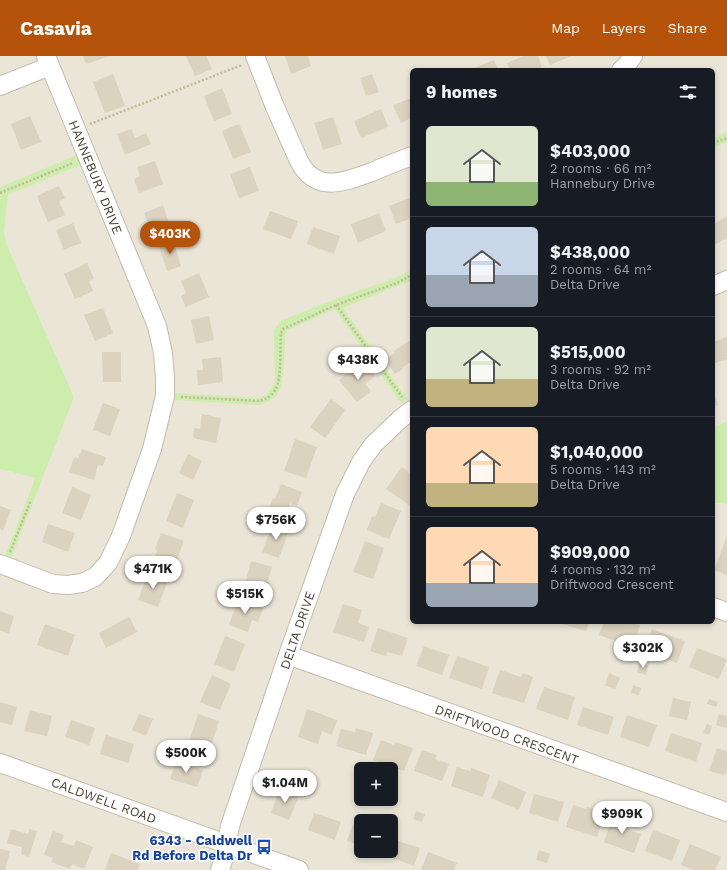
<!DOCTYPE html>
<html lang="en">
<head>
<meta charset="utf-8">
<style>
  body { margin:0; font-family:"Work Sans",sans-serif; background:#242831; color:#f1f3f6; height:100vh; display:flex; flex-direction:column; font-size:15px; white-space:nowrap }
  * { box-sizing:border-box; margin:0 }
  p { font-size:13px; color:#9ea1a6 }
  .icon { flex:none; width:22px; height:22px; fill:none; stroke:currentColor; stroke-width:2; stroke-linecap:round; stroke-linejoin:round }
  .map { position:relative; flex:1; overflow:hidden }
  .panel { position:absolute; left:410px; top:12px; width:305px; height:556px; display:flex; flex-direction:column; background:#171b24; border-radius:6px; box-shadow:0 2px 6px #0003 }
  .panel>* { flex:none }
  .buttons { position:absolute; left:354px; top:706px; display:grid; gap:8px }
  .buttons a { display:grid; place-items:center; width:44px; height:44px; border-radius:6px; background:#171b24; box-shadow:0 2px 6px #0003; font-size:20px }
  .price { position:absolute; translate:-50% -34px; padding:0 9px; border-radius:14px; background:#fff; color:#222; font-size:13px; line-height:26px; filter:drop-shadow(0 1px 2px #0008) }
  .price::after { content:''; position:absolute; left:50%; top:24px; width:12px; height:9px; margin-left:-6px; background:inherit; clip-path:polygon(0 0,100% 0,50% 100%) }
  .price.on { background:#b45309; color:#fff }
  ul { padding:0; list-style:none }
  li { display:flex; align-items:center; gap:12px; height:100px; padding:0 16px }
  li+li { border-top:1px solid #363941 }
  li span { display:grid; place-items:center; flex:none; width:112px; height:80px; border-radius:6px; color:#555 }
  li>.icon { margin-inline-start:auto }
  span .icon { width:48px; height:48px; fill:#fffc; stroke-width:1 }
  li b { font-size:17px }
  h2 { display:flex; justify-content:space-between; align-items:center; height:48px; padding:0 16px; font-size:17px }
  header { display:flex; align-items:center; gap:24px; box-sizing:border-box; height:56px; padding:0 20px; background:#b45309; color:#fff }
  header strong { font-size:19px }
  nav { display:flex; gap:22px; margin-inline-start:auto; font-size:14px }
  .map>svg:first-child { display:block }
  .residential { fill:#eae5d6; fill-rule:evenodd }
  .green { fill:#cdedad }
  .building { fill:#dbd2bf }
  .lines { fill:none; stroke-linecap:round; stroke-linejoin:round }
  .minor-casing { stroke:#c2bbaa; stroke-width:20 }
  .path { stroke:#c5b899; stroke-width:2.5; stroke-dasharray:2 2; stroke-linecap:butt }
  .minor { stroke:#fff; stroke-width:18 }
  .labels { text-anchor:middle; stroke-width:3; stroke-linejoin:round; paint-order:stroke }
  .street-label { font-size:13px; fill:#4a4336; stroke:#fff }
  .transit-label { font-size:13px; font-weight:bold; fill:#164399; stroke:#fff; text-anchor:end }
</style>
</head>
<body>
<header>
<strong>Casavia</strong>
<nav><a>Map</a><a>Layers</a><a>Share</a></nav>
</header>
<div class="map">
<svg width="727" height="814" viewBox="0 0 727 814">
  <rect width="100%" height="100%" fill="#f6f2e8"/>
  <path class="residential" d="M0,0h727v365l-14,7v-358h-301v552h301v-119l14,1v366h-727v-401l35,9 -30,78 69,-159 -67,-152 -3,-12 4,-38 73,-30 -4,-9 -77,31zM361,713h30v30h-30zM361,765h30v30h-30z"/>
  <g class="green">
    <path d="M727,76v10l-14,6v-10z"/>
    <path d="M77,99l4,10 -73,30 -4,38 3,12 67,152 -63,162 -6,-3 30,-78 -35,-9v-270l2,-1h-2v-11z"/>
    <path d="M412,214v10l-69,28 64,91 -6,4 -66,-94 -47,21 -3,4c-1,14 0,45 -6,57 -4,7 -12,12 -20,14l-87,-5 1,-7 85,5 8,-3 9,-12 -1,-54 8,-9 51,-20 62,-22z"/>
    <path d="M727,365v83l-14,-1v-75z"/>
  </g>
  <g class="building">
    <path d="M83,0h27l-24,8z"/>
    <path d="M186,0h20l6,13 -17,7z"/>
    <path d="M285,0h23l3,10 -20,8z"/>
    <path d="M524,0h14l4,11 -6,3h-26l-3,-7z"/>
    <path d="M546,0h25l-21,9z"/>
    <path d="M494,4l4,10h-29z"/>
    <path d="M113,18l12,32 -20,7 -12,-31z"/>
    <path d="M372,18l7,18 -13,4 -6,-18z"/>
    <path d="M222,32l10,26 -18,7 -10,-25z"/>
    <path d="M412,42v20l-11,5 -8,-18z"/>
    <path d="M381,53l7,18 -27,11 -7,-17z"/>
    <path d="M30,60l11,26 -20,8 -10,-26z"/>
    <path d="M333,61l9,27 -19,6 -9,-27z"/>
    <path d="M239,68l12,28 -18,7 -11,-28z"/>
    <path d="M132,73l3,9 11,-5 5,11 -26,11 -8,-21z"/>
    <path d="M155,105l8,23 -24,9 -5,-14 6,-3 -3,-9z"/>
    <path d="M250,111l9,24 -20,7 -9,-24z"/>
    <path d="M59,130l6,12 -6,3 6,14 -17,7 -11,-26z"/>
    <path d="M412,141v21l-16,6 -7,-18z"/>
    <path d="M163,149l7,21 -18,7 -8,-20z"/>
    <path d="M270,155l28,10 -7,18 -28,-10z"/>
    <path d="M379,157l7,18 -28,12 -7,-19z"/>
    <path d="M727,161v21l-13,7 -1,-21z"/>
    <path d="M73,167l8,20 -17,7 -8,-20z"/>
    <path d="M313,171l27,9 -6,18 -27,-10z"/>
    <path d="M173,183l8,27 -14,5 -9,-28z"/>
    <path d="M87,207l7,16 -5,2 4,10 -18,8 -11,-25z"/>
    <path d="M199,217l10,24 -23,10 -5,-11 5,-3 -5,-12z"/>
    <path d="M103,252l10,25 -18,8 -11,-26z"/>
    <path d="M209,260l5,24 -18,4 -5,-24z"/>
    <path d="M727,281v22l-12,4 -2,-6v-15z"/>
    <path d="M412,283v22l-10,7 1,1 -8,5 -10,-15 10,-6 -1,-2z"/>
    <path d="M102,296h19v30h-18z"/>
    <path d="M221,301l2,25 -25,3 -1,-15h6l-1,-11z"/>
    <path d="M362,305l13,15 -10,8 6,7 -14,11 -18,-22z"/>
    <path d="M713,336l5,13 -5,2z"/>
    <path d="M331,343l14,11 -20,28 -15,-11z"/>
    <path d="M103,347l17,6 -10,27 -17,-6z"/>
    <path d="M202,358l19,4 -5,25 -23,-5 1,-10 6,1z"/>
    <path d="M295,383l22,8 -11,31 -22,-7z"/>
    <path d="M82,393l24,8 -3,9 -5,-1 -4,15 -25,-8 5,-15 4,2z"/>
    <path d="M188,398l14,7 -9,19 -14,-7z"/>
    <path d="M402,411l10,8v30l-1,1 -25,-17z"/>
    <path d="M281,428l21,8 -5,14 -7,-3 -5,13 -16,-7 4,-11 2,1z"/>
    <path d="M72,431l19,8 -10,25 -19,-7z"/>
    <path d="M177,437l17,7 -11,28 -17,-7z"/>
    <path d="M381,447l20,8 -12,28 -22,-9 5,-14 3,1z"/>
    <path d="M0,450l11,4 -8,21 -3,-2z"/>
    <path d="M48,468l27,9 -7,19 -26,-10z"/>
    <path d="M272,469l17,5 -10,28 -17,-6z"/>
    <path d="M161,477l23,8 -10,26 -20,-7 3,-10 -2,-1z"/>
    <path d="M727,480v39l-13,-5z"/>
    <path d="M365,485l19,7 -11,31 -20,-7z"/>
    <path d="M251,505l21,6 -4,14h2l-4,14 -22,-7z"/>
    <path d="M148,517l20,7 -10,27 -20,-7z"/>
    <path d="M238,543l25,9 -5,14 -6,-2 -4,12 -19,-7z"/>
    <path d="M343,548l19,6 -4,13 11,4 -5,15 -31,-10z"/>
    <path d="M0,555l14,5 -5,17 -9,-2z"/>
    <path d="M129,561l8,15 -31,16 -7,-15z"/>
    <path d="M555,566h34l-3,9z"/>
    <path d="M604,566h27l9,3 -7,22 -34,-12z"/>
    <path d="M45,568l30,11 -7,21 -31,-11z"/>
    <path d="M378,572l30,10 -6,18 -15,-4 -1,4 -16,-5z"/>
    <path d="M652,573l33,12 -8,22 -33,-12z"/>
    <path d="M225,580l20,8 -11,28 -20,-8z"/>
    <path d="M424,590l25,9 -7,20 -26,-9z"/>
    <path d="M697,592l30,11 -8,20 -30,-12z"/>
    <path d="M457,600l32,11 -7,22 -33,-11z"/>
    <path d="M639,608l9,2 -2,9 -9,-3z"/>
    <path d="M500,614l21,7 2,-4 10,4 -9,26 -32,-10z"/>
    <path d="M609,617l11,5 -5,11 -10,-4z"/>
    <path d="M212,619l19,9 -11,26 -20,-8z"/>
    <path d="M633,629l8,3 -2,7 -8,-2z"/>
    <path d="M544,631l31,10 -7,23 -32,-11z"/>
    <path d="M673,642l18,4 -4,18 -18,-4z"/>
    <path d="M709,643l9,3 -2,5 -9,-3z"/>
    <path d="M0,646l17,5 -5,18 -12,-3z"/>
    <path d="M583,651l31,10 -6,18 -31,-10z"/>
    <path d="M307,653l30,11 -5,15 -10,-4 -4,13 -20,-7z"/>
    <path d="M30,654l22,6 -5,20 -23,-5z"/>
    <path d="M139,658l14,5 -7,17 -14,-6z"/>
    <path d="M198,658l21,7 -9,28 -21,-7z"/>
    <path d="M719,658l8,2v12l-11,-3z"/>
    <path d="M627,659l30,10 -8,22 -29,-10z"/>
    <path d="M71,664l24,8 -6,17 -24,-8z"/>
    <path d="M707,668l5,2 -3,9 -6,-2z"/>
    <path d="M356,672l17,5 -7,22 -30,-9 5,-17 14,3z"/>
    <path d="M671,677l31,10 -6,19 -31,-11z"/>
    <path d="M106,679l28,9 -6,19 -28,-9z"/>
    <path d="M381,684l13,5 1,-3 18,6 -9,23 -31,-11z"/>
    <path d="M166,690l10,4 -4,10 -10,-4z"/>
    <path d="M717,692l10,3v22h-2l-1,2 -15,-4z"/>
    <path d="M422,694l15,5 -2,4 14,5 -7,17 -28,-10z"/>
    <path d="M176,705l27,9 -6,17 -27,-8z"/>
    <path d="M457,711l13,4 1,-3 19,7 -7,22 -32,-11z"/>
    <path d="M499,724l27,12 -7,18 -28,-12z"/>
    <path d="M280,732l19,7 -10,25 -18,-7z"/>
    <path d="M534,738l30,8 -6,20 -29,-9z"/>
    <path d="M573,749l13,4 1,-2 18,5 -8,25 -31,-10z"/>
    <path d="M416,755l9,3 -3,8 -9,-3z"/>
    <path d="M314,757l27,9 -6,18 -27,-10z"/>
    <path d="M613,759l18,6 -2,9 12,4 -7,19 -30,-11z"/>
    <path d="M353,768l8,3v19l-14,-5z"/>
    <path d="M11,773l17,5 1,-5 8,2 -8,26 -8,-3 1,-7 -15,-4z"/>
    <path d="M653,774l27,10 -8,21 -27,-10z"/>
    <path d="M53,775l11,4 -3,7 13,4 2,-6 17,7 -9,22 -12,-5 -2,5 -19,-7 2,-4 -9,-3z"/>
    <path d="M392,783l28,9 -6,18 -28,-10 2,-5h3z"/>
    <path d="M690,788l31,13 -6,13h-21l-13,-5z"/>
    <path d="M0,793l10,2 -5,19h-5z"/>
    <path d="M539,794l11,4 -3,9 -11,-3z"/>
    <path d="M428,796l29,11 -3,7h-33z"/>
    <path d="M111,797l29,11 -2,6h-33z"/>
  </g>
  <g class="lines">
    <defs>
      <g id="minor">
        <path d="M255,0l20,51 24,54c17,33 45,21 73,11 13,-6 27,-11 40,-16"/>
        <path d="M621,14l5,-4 7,-10"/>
        <path d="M0,30l50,-20"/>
        <path d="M713,230l14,-6"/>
        <path d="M0,508l53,20 15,1 14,-2 13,-6 13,-14 13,-27 31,-87 13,-53v-18l-2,-25 -6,-27 -111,-270"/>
        <path d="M713,551l14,5"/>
        <path d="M288,599l439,157"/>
        <path d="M0,707l299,107"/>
        <path d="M220,814l4,-12 6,-32 58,-171 57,-161 16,-32 12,-17 26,-25 13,-10"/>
      </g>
    </defs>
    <use href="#minor" class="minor-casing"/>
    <g class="path">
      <path d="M90,68l152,-59"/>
      <path d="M713,87l14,-5"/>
      <path d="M0,137l73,-30"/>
      <path d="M336,249l66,92"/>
      <path d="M181,341l79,4c6,-2 12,-5 15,-11 7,-10 5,-43 6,-57l2,-4 53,-24 61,-22 15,-8"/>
      <path d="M10,496l21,-52"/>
    </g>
    <use href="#minor" class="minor"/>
  </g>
  <defs>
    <symbol id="bus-bare" viewBox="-9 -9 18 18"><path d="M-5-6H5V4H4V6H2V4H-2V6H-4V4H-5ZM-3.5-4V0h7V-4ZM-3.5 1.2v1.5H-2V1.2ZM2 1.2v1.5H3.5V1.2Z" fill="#1a4fb4" stroke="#fff" stroke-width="2.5" paint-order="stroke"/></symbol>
  </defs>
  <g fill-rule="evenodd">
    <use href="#bus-bare" x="253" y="780" width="22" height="22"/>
  </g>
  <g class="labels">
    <g class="street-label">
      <text transform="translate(96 121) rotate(68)" y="5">HANNEBURY DRIVE</text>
      <text transform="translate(297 574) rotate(-71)" y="5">DELTA DRIVE</text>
      <text transform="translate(507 678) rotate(20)" y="5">DRIFTWOOD CRESCENT</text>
      <text transform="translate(104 744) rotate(20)" y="5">CALDWELL ROAD</text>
    </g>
    <g class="transit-label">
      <text x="252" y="789">6343 - Caldwell<tspan x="252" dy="15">Rd Before Delta Dr</tspan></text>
    </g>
  </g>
</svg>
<div class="buttons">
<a>+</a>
<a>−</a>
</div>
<b class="price on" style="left:170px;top:199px">$403K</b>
<b class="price" style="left:358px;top:325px">$438K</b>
<b class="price" style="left:276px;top:485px">$756K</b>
<b class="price" style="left:153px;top:534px">$471K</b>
<b class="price" style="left:245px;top:559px">$515K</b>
<b class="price" style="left:643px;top:613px">$302K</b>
<b class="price" style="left:186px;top:718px">$500K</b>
<b class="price" style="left:285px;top:748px">$1.04M</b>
<b class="price" style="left:622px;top:779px">$909K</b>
<section class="panel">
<h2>9 homes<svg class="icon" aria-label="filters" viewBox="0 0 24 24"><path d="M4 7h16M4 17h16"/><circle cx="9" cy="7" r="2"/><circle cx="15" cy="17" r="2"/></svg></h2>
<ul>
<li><span style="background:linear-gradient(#dfe7d0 70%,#8fb573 0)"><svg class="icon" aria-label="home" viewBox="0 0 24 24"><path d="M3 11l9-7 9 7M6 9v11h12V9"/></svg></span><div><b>$403,000</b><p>2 rooms · 66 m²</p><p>Hannebury Drive</p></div></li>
<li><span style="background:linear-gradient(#c9d6e8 60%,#9aa5b1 0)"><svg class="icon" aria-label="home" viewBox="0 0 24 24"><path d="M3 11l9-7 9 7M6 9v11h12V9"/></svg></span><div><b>$438,000</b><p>2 rooms · 64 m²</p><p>Delta Drive</p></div></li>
<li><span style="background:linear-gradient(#dfe7d0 65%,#c2b280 0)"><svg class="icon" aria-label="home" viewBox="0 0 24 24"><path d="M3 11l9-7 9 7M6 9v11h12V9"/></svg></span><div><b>$515,000</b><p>3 rooms · 92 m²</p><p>Delta Drive</p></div></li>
<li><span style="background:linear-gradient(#ffd9b3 70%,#c2b280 0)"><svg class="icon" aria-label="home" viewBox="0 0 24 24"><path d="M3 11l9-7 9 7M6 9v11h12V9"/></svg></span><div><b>$1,040,000</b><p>5 rooms · 143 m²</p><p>Delta Drive</p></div></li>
<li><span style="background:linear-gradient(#ffd9b3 70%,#9aa5b1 0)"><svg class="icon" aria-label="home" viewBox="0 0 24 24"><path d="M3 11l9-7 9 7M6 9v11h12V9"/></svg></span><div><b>$909,000</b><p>4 rooms · 132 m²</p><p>Driftwood Crescent</p></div></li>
</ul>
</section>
</div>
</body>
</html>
